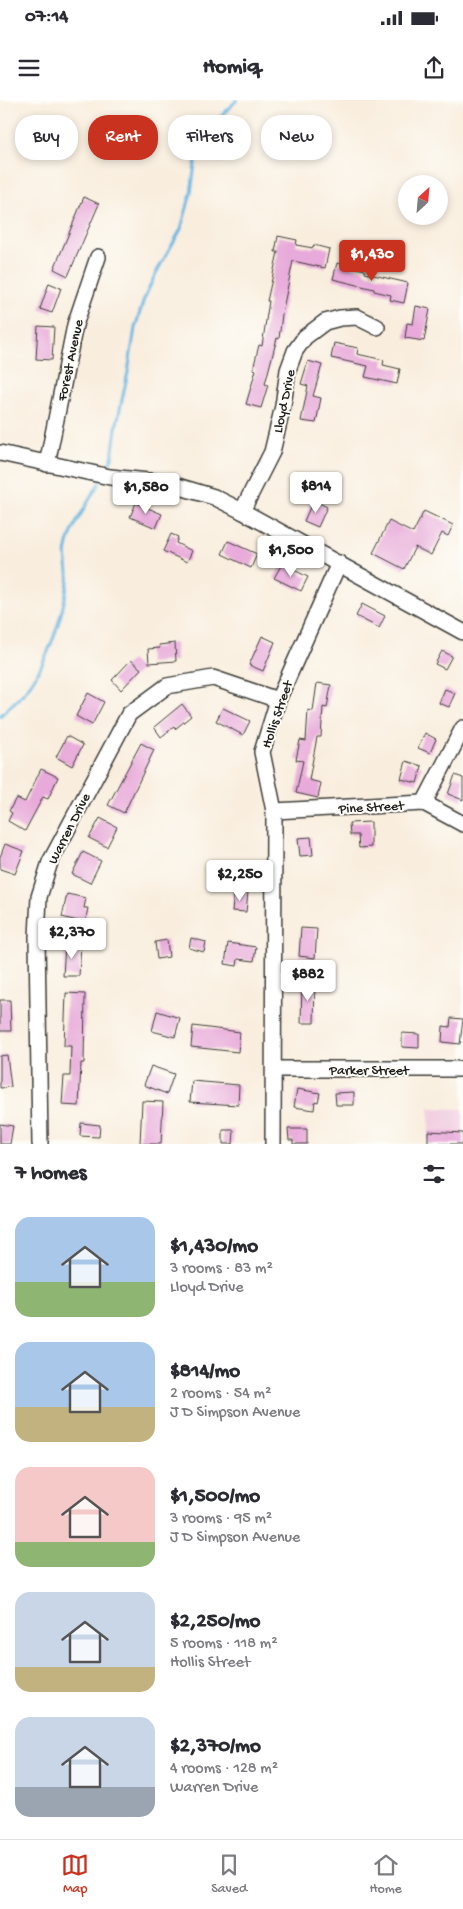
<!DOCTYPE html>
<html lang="en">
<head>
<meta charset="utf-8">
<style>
  body { margin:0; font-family:"Gochi Hand",sans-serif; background:#f7f7f7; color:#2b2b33; height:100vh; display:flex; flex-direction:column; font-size:19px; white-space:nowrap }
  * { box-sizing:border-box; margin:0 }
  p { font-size:16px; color:#7c7c81 }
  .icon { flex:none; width:28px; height:28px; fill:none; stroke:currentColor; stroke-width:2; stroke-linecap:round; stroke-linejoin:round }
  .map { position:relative; height:1044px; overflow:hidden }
  .panel { display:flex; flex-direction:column; background:#fff; flex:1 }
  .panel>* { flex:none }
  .top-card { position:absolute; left:15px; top:15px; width:434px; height:45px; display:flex; gap:10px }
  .needle { width:32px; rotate:26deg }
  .buttons { position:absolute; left:398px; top:75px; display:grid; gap:10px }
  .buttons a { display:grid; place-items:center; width:50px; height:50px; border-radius:50%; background:#fff; box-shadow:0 2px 8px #0003; font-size:25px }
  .price { position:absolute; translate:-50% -42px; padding:0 11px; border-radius:5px; background:#fff; color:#222; font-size:16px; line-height:32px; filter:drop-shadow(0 1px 2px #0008) }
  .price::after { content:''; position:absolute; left:50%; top:30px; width:15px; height:11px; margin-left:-8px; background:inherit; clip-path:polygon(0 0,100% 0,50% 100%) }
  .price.current { background:#c8321e; color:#fff }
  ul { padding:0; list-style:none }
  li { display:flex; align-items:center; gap:15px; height:125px; padding:0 15px }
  li span { display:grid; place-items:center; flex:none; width:140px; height:100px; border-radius:15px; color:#555 }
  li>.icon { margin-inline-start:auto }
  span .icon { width:60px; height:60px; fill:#fffc; stroke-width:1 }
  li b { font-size:21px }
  h2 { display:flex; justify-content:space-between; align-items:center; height:60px; padding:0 15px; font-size:21px }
  .chip { padding:0 18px; border-radius:20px; background:#fff; box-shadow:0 2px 8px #0003; font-size:18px; line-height:45px }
  .chip.current { background:#c8321e; color:#fff }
  .status { display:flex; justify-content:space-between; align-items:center; height:35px; padding:0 25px; background:#fff; direction:ltr }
  .status svg { height:14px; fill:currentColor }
  header { display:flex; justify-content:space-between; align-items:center; height:65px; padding:0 15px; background:#fff; font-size:22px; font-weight:700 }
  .tabs { display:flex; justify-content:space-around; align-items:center; height:70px; border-top:1px solid #e1e1e2; background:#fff; font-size:14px; color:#7c7c81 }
  .tabs a { display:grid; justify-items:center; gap:2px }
  .tabs .current { color:#c8321e }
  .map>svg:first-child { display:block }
  .built { fill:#f2cfe1 }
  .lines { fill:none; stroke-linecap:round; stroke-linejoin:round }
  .stream { stroke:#68b6e2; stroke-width:3 }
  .building { fill:#e8aada }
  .minor-casing { stroke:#3d3c39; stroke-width:18 }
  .minor { stroke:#fff; stroke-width:15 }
  .labels { text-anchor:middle; stroke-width:4; stroke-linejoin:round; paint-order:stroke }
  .street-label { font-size:14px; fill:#1c1c1c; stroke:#fdfcf7 }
</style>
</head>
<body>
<div class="status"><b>07:14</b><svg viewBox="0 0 49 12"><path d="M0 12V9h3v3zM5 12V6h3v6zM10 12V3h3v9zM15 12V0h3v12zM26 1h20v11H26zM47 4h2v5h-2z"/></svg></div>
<header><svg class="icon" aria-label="menu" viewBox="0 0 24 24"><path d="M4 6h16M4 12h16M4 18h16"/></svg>Homiq<svg class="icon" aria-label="share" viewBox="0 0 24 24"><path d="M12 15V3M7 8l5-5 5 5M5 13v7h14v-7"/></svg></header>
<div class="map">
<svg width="463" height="1044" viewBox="0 0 463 1044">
  <rect width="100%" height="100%" fill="#fdfcf7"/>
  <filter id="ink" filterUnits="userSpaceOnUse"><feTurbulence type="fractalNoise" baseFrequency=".02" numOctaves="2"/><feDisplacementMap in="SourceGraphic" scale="10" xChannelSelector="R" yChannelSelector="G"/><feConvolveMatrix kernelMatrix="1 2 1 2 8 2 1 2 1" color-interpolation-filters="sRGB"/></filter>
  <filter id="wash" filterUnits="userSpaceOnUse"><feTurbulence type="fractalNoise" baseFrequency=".0096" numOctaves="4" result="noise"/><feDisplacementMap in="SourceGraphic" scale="20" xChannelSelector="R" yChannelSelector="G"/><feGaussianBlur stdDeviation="1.12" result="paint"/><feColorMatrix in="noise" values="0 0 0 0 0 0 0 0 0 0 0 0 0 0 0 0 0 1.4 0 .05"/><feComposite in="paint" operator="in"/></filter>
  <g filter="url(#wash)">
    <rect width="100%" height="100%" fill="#f9eede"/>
    <path class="built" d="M429,1008l34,1v35h-34z"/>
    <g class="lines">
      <g class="stream">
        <path d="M107,368l5,-10 4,-30 12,-56 7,-44 9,-29 12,-26 25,-44 10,-36 4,-29 10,-27 8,-13 24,-24"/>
        <path d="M0,616c9,-9 19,-17 27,-27 22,-30 35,-71 41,-107 2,-11 -4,-22 -1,-34 5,-23 21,-45 32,-65"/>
      </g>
    </g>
    <g id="blocks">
      <g class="building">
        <path d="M84,97l15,7 -31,72 -14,-7z"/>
        <path d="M278,136l19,4 -1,5 17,3 1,-3 15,4 -4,19 -32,-7 -11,53 -3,25 -2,-1 -12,46 3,1 -7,23 -15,-4 10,-34 -3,-1 6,-24 3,1 7,-45h-2l11,-49h-3z"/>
        <path d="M337,163l28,7v3l43,10 -4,20 -14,-3 1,-5 -17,-4v-2l-41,-10z"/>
        <path d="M49,183l12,5 -9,25 -12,-4z"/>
        <path d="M416,206l14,3 -6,32 -19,-3 2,-15 6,1z"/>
        <path d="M38,226l16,1 -2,33 -16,-1z"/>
        <path d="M334,243l24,5 -1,6 27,6 -1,5 17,4 -3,15 -32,-7 3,-11 -37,-8z"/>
        <path d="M308,261l14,4 -9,31 8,2 -5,25 -15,-2 7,-35 -7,-2z"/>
        <path d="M317,402l10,5 -9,20 -14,-6 7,-16 4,2z"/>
        <path d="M136,403l26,11 -6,14 -26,-11z"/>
        <path d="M424,411l29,14 -5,11 -6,-3 -11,22 -16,-8 -11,22 -31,-16 16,-32 24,12z"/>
        <path d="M171,434l7,3 -2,6 16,8 -5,11 -24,-11z"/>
        <path d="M228,441l29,13 -6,14 -29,-14z"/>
        <path d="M282,464l26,13 -7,14 -27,-13z"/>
        <path d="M362,504l23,12 -6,12 -23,-12z"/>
        <path d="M262,536l13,6 -12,29 -14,-6z"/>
        <path d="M175,543l1,18 -27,2 -1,-14 12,-1 -1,-3z"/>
        <path d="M442,551l10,5 -7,13 -10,-5z"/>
        <path d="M131,560l10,9 -20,21 -9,-10z"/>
        <path d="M317,583l14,2 -4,23 -4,-1 -2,30h-4l-8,43 12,3 -3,15 -22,-5 7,-32 -7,-1 4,-20 6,1 2,-31 5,1z"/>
        <path d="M445,589l10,4 -6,14 -10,-4z"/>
        <path d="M88,593l16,9 -12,23 -16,-9z"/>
        <path d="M182,604l9,12 -16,13 -1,-2 -13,10 -7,-10z"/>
        <path d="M223,608l27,13 -7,14 -27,-14z"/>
        <path d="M425,633l11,6 -6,14 -12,-5z"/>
        <path d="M67,636l16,9 -11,21 -16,-9z"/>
        <path d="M141,643l13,7 -30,63 -16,-8z"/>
        <path d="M406,661l16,5 -5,17 -16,-4z"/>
        <path d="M41,669l17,8 -10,22 -5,-2 -18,34 -17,-10 4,-8 -3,-2 7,-13 9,4z"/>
        <path d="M455,675l8,3v22l-15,-6z"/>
        <path d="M100,718l17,9 -10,20 -18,-9z"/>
        <path d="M371,722v25l-12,1 -1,-13h-8l-1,-12z"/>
        <path d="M311,737l2,18 -13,1 -2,-18z"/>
        <path d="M5,744l19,7 -9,23 -15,-5v-12z"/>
        <path d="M83,752l18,9 -11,22 -18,-9z"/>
        <path d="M234,791l14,1 -2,20 -14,-1z"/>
        <path d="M67,794l19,4 -2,10h4l-3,15 -23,-6z"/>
        <path d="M301,828l16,1 -2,29 -16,-2z"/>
        <path d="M191,838l15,4 -2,10 -15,-4z"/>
        <path d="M167,840l2,17 -12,2 -2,-17z"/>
        <path d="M228,843l28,4 -2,14 -16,-2 -1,7 -12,-2z"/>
        <path d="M65,844l16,1 -2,31h-16z"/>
        <path d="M302,882h13l-1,41h-13z"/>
        <path d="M66,893l19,1 -1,69h-3l-2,43 -17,-1 2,-29h6l1,-30h-7z"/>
        <path d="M0,900h10l1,31h-11z"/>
        <path d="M157,911l23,7 -5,19 -23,-6z"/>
        <path d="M451,918l12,1 -3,25 -18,-2 1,-16 7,1z"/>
        <path d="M193,926l47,6 -2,20 -47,-5z"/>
        <path d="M402,933l17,1v14l-17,-1z"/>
        <path d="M7,955l4,32 -11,1v-32z"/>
        <path d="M151,966l23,8 -7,20 -23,-9z"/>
        <path d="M192,981l47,4 -1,20 -48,-3z"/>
        <path d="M297,989l23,4 -2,9 -3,-1 -1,9 -20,-3z"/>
        <path d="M354,992v13h-18l-1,-12z"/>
        <path d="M142,1001l21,1 -2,42h-21z"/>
        <path d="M81,1023l19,2 -1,12 -19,-1z"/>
        <path d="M0,1024l13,2 -3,18h-10z"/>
        <path d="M288,1029h19v15h-14v-4h-4z"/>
        <path d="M223,1030h11l-1,14h-10z"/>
        <path d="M428,1031l35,2v11h-35z"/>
      </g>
    </g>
  </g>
  <g filter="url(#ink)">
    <use href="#blocks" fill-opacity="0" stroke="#3d3c39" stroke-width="1"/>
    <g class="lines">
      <defs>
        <g id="minor">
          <path d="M0,353l110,24 57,6 47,14 28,14 221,121"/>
          <path d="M47,364l28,-139 23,-68"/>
          <path d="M242,411l30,-59 11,-46 5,-36 7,-19 10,-14 20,-15 15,-4 17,-1 20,10"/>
          <path d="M424,703l39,-75"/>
          <path d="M274,711l150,-8 39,21"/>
          <path d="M274,969h189"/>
          <path d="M40,1044l-3,-207 2,-40 11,-35 79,-148 38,-28 46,-8 65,22"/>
          <path d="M273,1044l1,-333 -12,-59 16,-52 61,-137"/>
        </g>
      </defs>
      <use href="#minor" class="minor-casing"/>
      <use href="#minor" class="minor"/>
    </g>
  </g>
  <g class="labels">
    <g class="street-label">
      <text transform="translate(69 260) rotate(-78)" y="5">Forest Avenue</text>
      <text transform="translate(283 301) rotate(-78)" y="5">Lloyd Drive</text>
      <text transform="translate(276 614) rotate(-71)" y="5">Hollis Street</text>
      <text transform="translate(371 706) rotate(-3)" y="5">Pine Street</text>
      <text transform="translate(68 728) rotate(-63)" y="5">Warren Drive</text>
      <text x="369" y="974">Parker Street</text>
    </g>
  </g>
</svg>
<div class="buttons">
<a><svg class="needle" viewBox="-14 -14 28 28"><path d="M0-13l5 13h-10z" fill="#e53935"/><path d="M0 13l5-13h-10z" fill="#7c7c81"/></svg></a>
</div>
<b class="price current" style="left:372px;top:182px">$1,430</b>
<b class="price" style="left:316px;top:414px">$814</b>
<b class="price" style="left:146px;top:415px">$1,580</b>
<b class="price" style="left:291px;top:478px">$1,500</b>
<b class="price" style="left:240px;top:802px">$2,250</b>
<b class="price" style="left:72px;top:860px">$2,370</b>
<b class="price" style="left:308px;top:902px">$882</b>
<div class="top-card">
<a class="chip">Buy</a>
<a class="chip current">Rent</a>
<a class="chip">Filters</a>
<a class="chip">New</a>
</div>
</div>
<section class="panel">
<h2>7 homes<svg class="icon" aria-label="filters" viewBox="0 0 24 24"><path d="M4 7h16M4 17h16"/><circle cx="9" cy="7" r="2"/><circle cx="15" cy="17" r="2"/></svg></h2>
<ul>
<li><span style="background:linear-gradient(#a9c7e8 65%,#8fb573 0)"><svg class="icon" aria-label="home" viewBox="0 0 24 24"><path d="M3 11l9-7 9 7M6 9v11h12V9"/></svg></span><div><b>$1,430/mo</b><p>3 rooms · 83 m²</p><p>Lloyd Drive</p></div></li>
<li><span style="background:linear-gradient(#a9c7e8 65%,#c2b280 0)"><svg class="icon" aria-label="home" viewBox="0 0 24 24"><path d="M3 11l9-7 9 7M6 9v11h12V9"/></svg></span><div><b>$814/mo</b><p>2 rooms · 54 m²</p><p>J D Simpson Avenue</p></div></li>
<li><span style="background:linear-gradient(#f6c9c9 75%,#8fb573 0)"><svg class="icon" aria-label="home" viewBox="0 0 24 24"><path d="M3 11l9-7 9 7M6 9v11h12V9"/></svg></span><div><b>$1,500/mo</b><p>3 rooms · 95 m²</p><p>J D Simpson Avenue</p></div></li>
<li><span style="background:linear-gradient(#c9d6e8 75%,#c2b280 0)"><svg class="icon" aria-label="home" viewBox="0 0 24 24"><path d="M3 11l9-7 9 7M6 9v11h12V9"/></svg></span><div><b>$2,250/mo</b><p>5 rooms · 118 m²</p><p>Hollis Street</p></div></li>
<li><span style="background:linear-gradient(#c9d6e8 70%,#9aa5b1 0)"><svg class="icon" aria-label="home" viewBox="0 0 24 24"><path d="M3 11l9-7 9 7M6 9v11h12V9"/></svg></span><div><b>$2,370/mo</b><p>4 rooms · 128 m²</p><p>Warren Drive</p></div></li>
</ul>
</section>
<nav class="tabs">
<a class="current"><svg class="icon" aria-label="map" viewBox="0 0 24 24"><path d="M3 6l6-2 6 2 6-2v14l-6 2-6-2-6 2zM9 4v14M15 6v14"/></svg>Map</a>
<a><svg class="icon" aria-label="saved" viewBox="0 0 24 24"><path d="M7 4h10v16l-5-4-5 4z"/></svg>Saved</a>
<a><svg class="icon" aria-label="home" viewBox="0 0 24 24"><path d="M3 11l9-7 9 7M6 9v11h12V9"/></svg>Home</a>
</nav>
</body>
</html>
